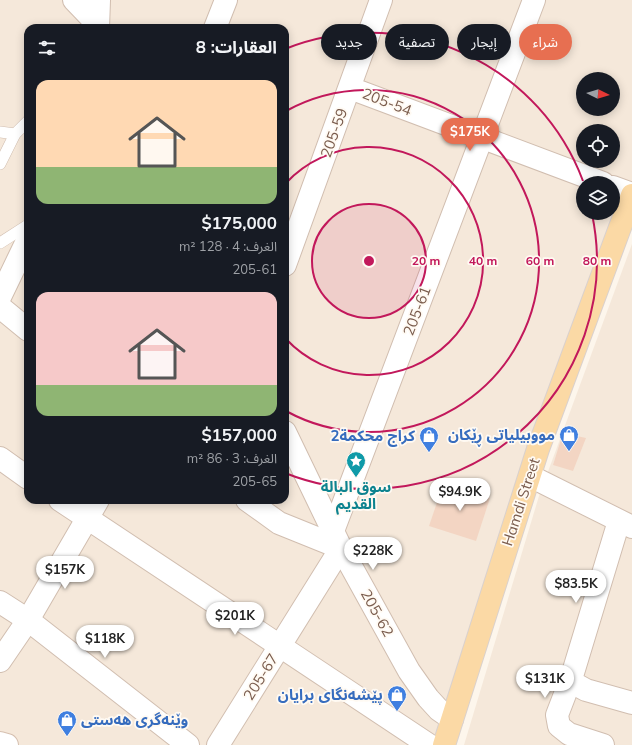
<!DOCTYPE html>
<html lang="ar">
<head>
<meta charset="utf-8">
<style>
  body { margin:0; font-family:Mulish,"Noto Sans Arabic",sans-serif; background:#20242c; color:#f1f3f6; direction:rtl; height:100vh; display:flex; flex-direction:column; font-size:15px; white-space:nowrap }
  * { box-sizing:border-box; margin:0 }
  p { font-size:13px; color:#9ea1a6 }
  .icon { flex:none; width:22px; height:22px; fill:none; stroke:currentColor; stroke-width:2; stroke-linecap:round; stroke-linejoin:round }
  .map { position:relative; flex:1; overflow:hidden; direction:ltr }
  .panel { position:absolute; left:24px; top:24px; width:265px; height:480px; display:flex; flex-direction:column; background:#171b24; border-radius:12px; box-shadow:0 2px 10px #0003; direction:rtl }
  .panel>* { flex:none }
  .guide { position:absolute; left:301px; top:24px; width:271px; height:36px; direction:rtl; display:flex; gap:8px }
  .needle { width:26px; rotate:95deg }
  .tools { position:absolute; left:576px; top:72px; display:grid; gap:8px }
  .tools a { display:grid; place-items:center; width:44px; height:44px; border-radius:50%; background:#171b24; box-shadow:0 2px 10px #0003; font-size:20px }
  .price { position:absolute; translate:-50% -34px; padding:0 9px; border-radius:14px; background:#fff; color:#222; font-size:13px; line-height:26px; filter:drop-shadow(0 1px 2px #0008) }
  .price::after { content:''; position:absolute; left:50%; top:24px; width:12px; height:9px; margin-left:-6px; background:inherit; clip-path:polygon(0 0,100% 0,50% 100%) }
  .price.active { background:#e76f51; color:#fff }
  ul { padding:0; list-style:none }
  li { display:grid; align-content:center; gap:8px; height:212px; padding:0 12px }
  li span { display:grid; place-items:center; height:124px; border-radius:12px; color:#555 }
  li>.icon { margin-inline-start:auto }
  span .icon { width:72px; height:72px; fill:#fffc; stroke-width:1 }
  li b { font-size:17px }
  h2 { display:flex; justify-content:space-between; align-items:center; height:48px; padding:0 12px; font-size:17px }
  .chip { padding:0 14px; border-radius:18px; background:#171b24; box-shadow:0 2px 10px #0003; font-size:14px; line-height:36px }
  .chip.active { background:#e76f51; color:#fff }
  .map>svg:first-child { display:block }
  .residential { fill:#f5e8da; fill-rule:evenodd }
  .building { fill:#f3d5c3 }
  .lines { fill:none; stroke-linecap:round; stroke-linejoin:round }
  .service-casing { stroke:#d1beb0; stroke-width:12 }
  .minor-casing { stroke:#d1beb0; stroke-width:24 }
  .secondary-casing { stroke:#d6c0b0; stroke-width:24 }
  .primary-casing { stroke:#dad1cd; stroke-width:24 }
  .service { stroke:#fff; stroke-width:11 }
  .minor { stroke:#fff; stroke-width:22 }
  .secondary { stroke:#fff; stroke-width:22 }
  .primary { stroke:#fbd9a5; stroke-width:22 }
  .ring { fill:none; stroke:#c2185b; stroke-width:2 }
  .labels { text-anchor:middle; stroke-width:3.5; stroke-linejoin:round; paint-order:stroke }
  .street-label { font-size:15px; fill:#7a5c4d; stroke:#fffaf3 }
  .shop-label { font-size:15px; font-weight:bold; fill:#366cbe; stroke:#fffaf3; text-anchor:end }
  .culture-label { font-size:15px; font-weight:bold; fill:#0d838f; stroke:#fffaf3 }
  .centre { fill:#c2185b; stroke:#fffaf3; stroke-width:2 }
  .ring-label { font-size:12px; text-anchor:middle; font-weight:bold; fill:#c2185b; stroke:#fffaf3; stroke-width:3.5; stroke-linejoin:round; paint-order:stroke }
</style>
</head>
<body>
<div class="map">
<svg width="632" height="745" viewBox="0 0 632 745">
  <rect width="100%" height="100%" fill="#fdf6ec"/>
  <g class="residential">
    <path d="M0,0h632v212l-188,533h-437l-7,-2zM28,28h257v472h-257zM583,79h30v30h-30zM583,131h30v30h-30zM583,183h30v30h-30z"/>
    <path d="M632,244v501h-168l75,-249z"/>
  </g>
  <g class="building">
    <path d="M563,433l23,5 -13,33 -20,-6z"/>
    <path d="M444,482l46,16 -14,43 -47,-15z"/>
  </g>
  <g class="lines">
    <defs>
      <g id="service">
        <path d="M0,132l15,2"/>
        <path d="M0,164l15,-30 13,-13"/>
        <path d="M0,243l28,-18"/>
      </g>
      <g id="minor">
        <path d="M74,0l23,24"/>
        <path d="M98,28l1,-28"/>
        <path d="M215,28l11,-28"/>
        <path d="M350,88l253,95"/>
        <path d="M613,187l19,7"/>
        <path d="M285,265l96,-265"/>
        <path d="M0,297l28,-58"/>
        <path d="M0,307l28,23"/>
        <path d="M285,432l56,116 68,123 19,27 11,12 13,9"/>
        <path d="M0,458l28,20"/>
        <path d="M530,476l102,51"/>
        <path d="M60,500l369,245"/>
        <path d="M619,521l-47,155 3,8 11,6 46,13"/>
        <path d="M333,531l201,-531"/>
        <path d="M0,602l28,18 160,125"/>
        <path d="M0,661l28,-41 70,-120"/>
        <path d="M572,676l-15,39 2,11 10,8 34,11"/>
        <path d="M218,745l123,-197 -62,-25 -32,-23"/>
      </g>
      <path id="secondary" d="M0,743l7,2"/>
      <path id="primary" d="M444,745l94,-296 94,-254"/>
    </defs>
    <use href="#service" class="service-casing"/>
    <use href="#minor" class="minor-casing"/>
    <use href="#secondary" class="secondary-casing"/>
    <use href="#primary" class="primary-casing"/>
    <use href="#service" class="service"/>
    <use href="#minor" class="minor"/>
    <use href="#secondary" class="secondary"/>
    <use href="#primary" class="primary"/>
  </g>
  <circle cx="369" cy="261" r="57" fill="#c2185b" fill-opacity=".12"/>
  <g class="ring">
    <circle cx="369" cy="261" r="57"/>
    <path d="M286 183A114 114 0 1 1 286 339"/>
    <path d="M286 111A171 171 0 1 1 286 411"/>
    <path d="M285 49A228 228 0 0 1 583 181M592 214A228 228 0 0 1 285 473"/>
  </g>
  <defs>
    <symbol id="shop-pin" viewBox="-11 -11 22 30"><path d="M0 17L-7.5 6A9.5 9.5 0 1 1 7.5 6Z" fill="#3f7fe0" stroke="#fffaf3"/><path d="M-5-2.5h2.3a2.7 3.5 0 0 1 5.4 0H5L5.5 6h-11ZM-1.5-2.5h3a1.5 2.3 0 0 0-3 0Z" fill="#fff"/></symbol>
    <symbol id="sight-pin" viewBox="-11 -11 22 30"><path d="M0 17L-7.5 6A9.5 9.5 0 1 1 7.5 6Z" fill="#0f9aa8" stroke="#fffaf3"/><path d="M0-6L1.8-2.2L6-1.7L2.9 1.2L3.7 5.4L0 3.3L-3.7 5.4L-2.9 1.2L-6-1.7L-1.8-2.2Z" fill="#fff"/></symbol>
  </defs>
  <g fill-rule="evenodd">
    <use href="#shop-pin" x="558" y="424" width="22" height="30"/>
    <use href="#shop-pin" x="418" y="425" width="22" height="30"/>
    <use href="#sight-pin" x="345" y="450" width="22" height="30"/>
    <use href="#shop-pin" x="386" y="684" width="22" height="30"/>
    <use href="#shop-pin" x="56" y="709" width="22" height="30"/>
  </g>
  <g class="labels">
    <g class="street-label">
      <text transform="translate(387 102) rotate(21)" y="5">205-54</text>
      <text transform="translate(334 133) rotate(-70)" y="5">205-59</text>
      <text transform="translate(417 311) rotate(-69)" y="5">205-61</text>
      <text transform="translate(521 502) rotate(-72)" y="5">Hamdi Street</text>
      <text transform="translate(377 613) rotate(61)" y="5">205-62</text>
      <text transform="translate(261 677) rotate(-58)" y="5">205-67</text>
    </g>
    <g class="shop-label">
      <text x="555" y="440">مووبیلیاتی ڕێکان</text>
      <text x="415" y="441">كراج محكمة2</text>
      <text x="383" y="700">پێشە‌نگای برایان</text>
      <text x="81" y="725" text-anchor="start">وێنەگری هەستی</text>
    </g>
    <g class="culture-label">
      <text x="356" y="492">سوق البالة<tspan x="356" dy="17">القديم</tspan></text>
    </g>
  </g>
  <circle cx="369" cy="261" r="6" class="centre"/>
  <g class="ring-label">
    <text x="426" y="265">20 m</text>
    <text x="483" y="265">40 m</text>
    <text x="540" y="265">60 m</text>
    <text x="597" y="265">80 m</text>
  </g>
</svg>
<div class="tools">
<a><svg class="needle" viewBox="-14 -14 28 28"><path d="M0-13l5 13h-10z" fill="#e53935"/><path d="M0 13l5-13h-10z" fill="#9ea1a6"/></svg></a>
<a><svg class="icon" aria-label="locate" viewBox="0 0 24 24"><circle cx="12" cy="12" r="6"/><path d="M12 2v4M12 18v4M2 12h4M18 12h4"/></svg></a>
<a><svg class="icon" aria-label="layers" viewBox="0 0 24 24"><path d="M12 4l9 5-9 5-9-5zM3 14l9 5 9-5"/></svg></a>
</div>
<b class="price active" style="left:470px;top:152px">$175K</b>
<b class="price" style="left:460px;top:512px">$94.9K</b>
<b class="price" style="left:373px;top:571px">$228K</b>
<b class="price" style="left:65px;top:590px">$157K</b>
<b class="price" style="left:576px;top:604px">$83.5K</b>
<b class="price" style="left:235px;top:636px">$201K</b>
<b class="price" style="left:105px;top:659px">$118K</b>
<b class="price" style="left:545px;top:699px">$131K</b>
<div class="guide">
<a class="chip active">شراء</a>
<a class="chip">إيجار</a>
<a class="chip">تصفية</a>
<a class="chip">جديد</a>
</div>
<section class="panel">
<h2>العقارات: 8<svg class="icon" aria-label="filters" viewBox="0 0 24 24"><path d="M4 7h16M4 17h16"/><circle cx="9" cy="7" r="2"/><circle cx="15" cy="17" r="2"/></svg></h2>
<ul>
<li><span style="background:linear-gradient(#ffd9b3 70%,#8fb573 0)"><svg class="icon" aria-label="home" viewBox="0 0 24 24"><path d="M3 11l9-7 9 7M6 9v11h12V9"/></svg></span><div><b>$175,000</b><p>الغرف: 4 · 128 m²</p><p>205-61</p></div></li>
<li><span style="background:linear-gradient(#f6c9c9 75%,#8fb573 0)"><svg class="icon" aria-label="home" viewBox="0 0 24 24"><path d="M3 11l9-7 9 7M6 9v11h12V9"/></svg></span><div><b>$157,000</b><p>الغرف: 3 · 86 m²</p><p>205-65</p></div></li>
</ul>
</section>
</div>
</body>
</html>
